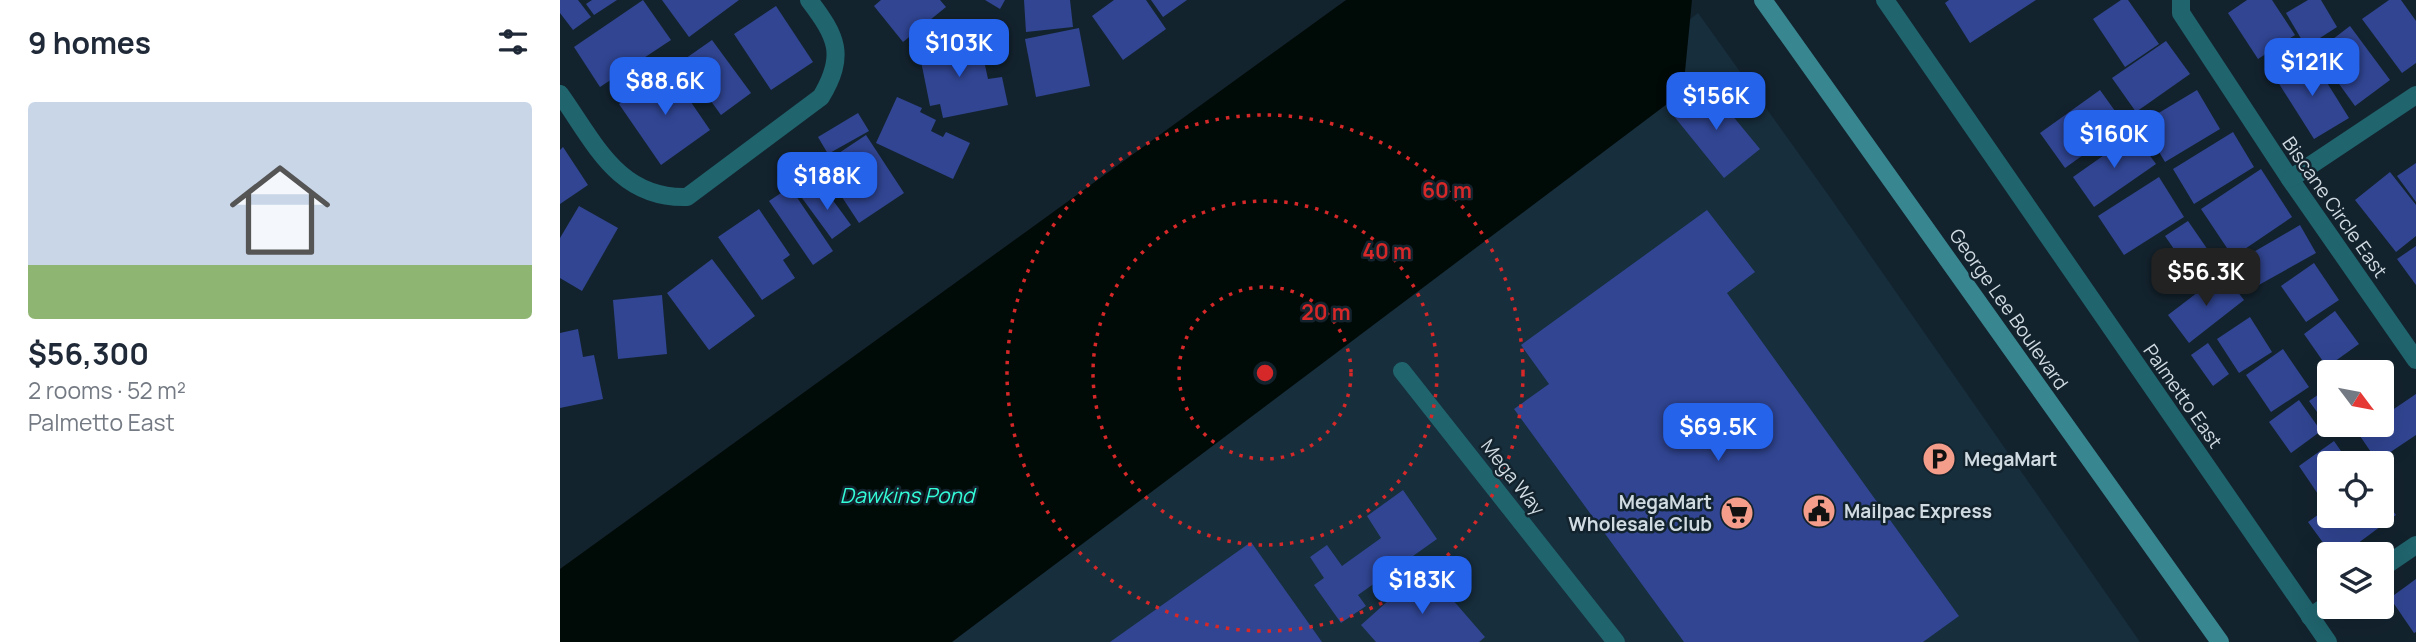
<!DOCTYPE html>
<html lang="en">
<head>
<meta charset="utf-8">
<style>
  body { margin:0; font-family:Manrope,sans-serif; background:#f6f6f7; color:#1f2937; height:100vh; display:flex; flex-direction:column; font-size:26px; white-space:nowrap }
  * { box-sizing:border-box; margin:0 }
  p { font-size:23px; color:#747a83 }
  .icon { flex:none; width:38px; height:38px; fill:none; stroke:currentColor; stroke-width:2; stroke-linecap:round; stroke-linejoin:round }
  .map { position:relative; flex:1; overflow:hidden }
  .details { display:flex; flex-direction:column; background:#fff; width:560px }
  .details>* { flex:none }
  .needle { width:46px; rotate:122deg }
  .tools { position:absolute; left:1757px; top:360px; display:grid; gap:14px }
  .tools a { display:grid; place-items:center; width:77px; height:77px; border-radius:7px; background:#fff; box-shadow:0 7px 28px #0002; font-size:35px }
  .price { position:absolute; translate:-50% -60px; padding:0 16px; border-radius:14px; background:#2563eb; color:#fff; font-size:23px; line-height:46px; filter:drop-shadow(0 2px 4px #0008) }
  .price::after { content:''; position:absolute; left:50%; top:42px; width:21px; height:16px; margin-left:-10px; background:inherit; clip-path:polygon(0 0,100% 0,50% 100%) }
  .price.active { background:#222; color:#fff }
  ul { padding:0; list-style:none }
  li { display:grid; align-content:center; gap:14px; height:371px; padding:0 28px }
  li+li { border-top:2px solid #e0e1e3 }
  li span { display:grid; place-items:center; height:217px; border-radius:7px; color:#555 }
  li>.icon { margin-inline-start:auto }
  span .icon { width:126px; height:126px; fill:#fffc; stroke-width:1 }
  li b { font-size:30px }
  h2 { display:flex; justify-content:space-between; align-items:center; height:84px; padding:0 28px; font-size:30px }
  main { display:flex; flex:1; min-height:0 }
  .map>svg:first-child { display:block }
  .built { fill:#172e3c }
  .water { fill:#000a07 }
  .building { fill:#314592 }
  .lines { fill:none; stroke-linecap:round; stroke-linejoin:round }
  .street { stroke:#20646d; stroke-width:18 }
  .secondary { stroke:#388690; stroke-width:18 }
  .ring { fill:none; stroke:#d62828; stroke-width:3.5; stroke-dasharray:3.5 7 }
  .labels { text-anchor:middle; stroke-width:5; stroke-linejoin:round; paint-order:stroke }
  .street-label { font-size:19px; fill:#d0dae1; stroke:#13232e }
  .poi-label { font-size:19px; font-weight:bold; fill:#d0dae1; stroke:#13232e; text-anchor:start }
  .water-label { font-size:21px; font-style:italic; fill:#33fdd8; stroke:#13232e }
  .centre { fill:#d62828; stroke:#13232e; stroke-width:3.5 }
  .ring-label { font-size:21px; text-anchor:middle; font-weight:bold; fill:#d62828; stroke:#13232e; stroke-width:5; stroke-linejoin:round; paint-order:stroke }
</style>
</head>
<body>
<main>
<section class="details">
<h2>9 homes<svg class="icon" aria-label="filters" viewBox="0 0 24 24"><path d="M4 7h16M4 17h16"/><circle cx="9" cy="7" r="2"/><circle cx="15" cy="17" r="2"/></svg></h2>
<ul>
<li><span style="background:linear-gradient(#c9d6e8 75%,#8fb573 0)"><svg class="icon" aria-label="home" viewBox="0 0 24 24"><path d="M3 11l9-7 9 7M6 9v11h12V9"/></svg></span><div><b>$56,300</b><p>2 rooms · 52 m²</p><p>Palmetto East</p></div></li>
</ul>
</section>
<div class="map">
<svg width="1856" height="642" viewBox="0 0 1856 642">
  <rect width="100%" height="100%" fill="#13232e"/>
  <path class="built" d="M1138,13l131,183 311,446h-1245z"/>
  <path class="water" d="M786,0h346l-9,92 -731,550h-392v-73z"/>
  <g class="building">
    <path d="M0,0h18l13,17 -18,13 -13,-17z"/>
    <path d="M32,0h25l-23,15 -8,-11z"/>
    <path d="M83,0l28,40 -71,47 -26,-40z"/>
    <path d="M102,0h77l-50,37z"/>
    <path d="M321,0h59l6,7 -43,35 -29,-36z"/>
    <path d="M425,0h20l-5,9z"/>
    <path d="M464,0h46l3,27 -47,5z"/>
    <path d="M554,0h32l20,29 -43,31 -31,-44z"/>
    <path d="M591,0h36l-24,17z"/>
    <path d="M1389,0h87l-66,43 -25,-40z"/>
    <path d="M1561,0h7l31,44 -34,23 -32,-48z"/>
    <path d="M1687,0h25l23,35 -37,24 -30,-46z"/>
    <path d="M1748,0h13l16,27 -31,20 -20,-34z"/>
    <path d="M1829,0h12l15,21v42l-14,10 -40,-54z"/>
    <path d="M216,6l37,56 -42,28 -37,-56z"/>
    <path d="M1790,26l40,54 -35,26 -39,-54z"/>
    <path d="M519,28l11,58 -54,11 -11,-58z"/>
    <path d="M398,36l3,15 20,-4 7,32 14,-2 6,28 -65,13 -3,-14 -10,2 -12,-60z"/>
    <path d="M152,40l39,53 -30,22 -39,-54z"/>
    <path d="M1606,41l24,33 -54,38 -24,-34z"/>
    <path d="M1751,57l38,61 -35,21 -38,-60z"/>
    <path d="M109,70l41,60 -49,35 -42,-61z"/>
    <path d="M1148,86l52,63 -36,29 -51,-63z"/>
    <path d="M1540,90l25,35 -60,43 -25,-35z"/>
    <path d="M1637,90l23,39 -55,33 -23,-39z"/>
    <path d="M337,97l25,11 -2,4 16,8 -5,11 12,6 3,-5 24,11 -17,36 -77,-36z"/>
    <path d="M298,113l11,18 -41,23 -10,-17z"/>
    <path d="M1673,132l21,35 -60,37 -21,-35z"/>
    <path d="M1574,134l22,30 -62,43 -21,-30z"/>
    <path d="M306,135l38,58 -45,30 -38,-58z"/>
    <path d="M3,147l25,38 -28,19v-54z"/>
    <path d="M1856,163v39l-19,-26z"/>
    <path d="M1701,169l31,48 -59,40 -32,-48z"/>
    <path d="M1830,172l26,33v31l-20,16 -41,-52z"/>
    <path d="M1599,177l25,40 -60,38 -26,-39z"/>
    <path d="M261,184l30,41 -19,14 -30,-41z"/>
    <path d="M230,187l43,64 -20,14 -44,-64z"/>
    <path d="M19,206l39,22 -36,63 -22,-13v-40z"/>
    <path d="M199,209l31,46 -7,5 12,18 -33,22 -44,-63z"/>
    <path d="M1147,210l48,62 -28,21 232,323 -36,26h-239l-170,-233 35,-25 -28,-39z"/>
    <path d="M1628,221l22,32 -23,15 -22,-32z"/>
    <path d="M1740,225l16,28 -68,38 -15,-27z"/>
    <path d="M1856,246v39l-19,-26z"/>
    <path d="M152,259l43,57 -46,34 -42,-57z"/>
    <path d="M1754,263l25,37 -33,22 -25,-36z"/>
    <path d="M1663,273l21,27 -55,43 -21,-28z"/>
    <path d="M102,295l5,59 -49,5 -5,-59z"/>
    <path d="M1775,311l24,33 -32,23 -23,-33z"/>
    <path d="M1690,317l22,35 -33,21 -22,-34z"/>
    <path d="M18,329l5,28 11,-2 9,44 -43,9v-75z"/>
    <path d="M1648,343l21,31 -16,12 -22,-31z"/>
    <path d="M1723,349l26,38 -38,25 -25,-37z"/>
    <path d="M1765,390l4,6v29h11l-9,6 -22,-30z"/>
    <path d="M1856,394v41l-39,26 -19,-28 12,-8h12v-8z"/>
    <path d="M1739,400l22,31 -30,22 -22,-31z"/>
    <path d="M1774,441l16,23h-21v35l-5,4 -25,-37z"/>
    <path d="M843,490l34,49 -79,56 8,11 -25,17 -27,-38 10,-7 -14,-21 17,-12 15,21 39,-28 -14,-22z"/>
    <path d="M1822,496l14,19 -54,40h-10l-24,-33 21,-15v9h53z"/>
    <path d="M691,542l71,100h-212z"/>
    <path d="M865,568l60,69 -6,5h-103l-15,-17z"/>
    <path d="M1856,579v53l-2,1 -24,-35z"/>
  </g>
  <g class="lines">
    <g class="street">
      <path d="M1325,0l443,642"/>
      <path d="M1621,0v13l109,166 126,181"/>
      <path d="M0,94c35,49 58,105 127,103l134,-100c25,-42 16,-60 -12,-97"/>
      <path d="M1730,179l126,-84"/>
      <path d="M842,371l214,271"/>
      <path d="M1822,568l34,-23"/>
      <path d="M1750,617l19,-13"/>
    </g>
    <path class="secondary" d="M1203,0l457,642"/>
  </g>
  <g class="ring">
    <circle cx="705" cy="373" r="86"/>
    <circle cx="705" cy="373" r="172"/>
    <circle cx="705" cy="373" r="258"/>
  </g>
  <defs>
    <symbol id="parking-disc" viewBox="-11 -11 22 22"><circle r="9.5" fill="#f49d8b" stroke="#13232e"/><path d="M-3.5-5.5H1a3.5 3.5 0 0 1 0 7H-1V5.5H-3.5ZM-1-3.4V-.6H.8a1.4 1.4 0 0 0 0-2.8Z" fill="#111"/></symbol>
    <symbol id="civic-disc" viewBox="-11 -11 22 22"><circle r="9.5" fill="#f49d8b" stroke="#13232e"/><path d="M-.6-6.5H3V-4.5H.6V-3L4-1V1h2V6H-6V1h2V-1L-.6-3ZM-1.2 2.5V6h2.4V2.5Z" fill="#111"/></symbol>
    <symbol id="supermarket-disc" viewBox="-11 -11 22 22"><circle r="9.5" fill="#f49d8b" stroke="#13232e"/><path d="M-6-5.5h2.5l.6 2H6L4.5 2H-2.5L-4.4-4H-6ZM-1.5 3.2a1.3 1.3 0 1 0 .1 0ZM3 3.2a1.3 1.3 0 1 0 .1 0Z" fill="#111"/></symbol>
  </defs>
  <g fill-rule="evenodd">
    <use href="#parking-disc" x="1360" y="440" width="38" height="38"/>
    <use href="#civic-disc" x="1240" y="492" width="38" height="38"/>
    <use href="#supermarket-disc" x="1158" y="494" width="38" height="38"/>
  </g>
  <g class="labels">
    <g class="street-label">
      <text transform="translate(1775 207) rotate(55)" y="7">Biscane Circle East</text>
      <text transform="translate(1449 309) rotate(55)" y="7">George Lee Boulevard</text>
      <text transform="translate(1623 396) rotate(55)" y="7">Palmetto East</text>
      <text transform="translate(953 477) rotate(52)" y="7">Mega Way</text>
    </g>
    <g class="poi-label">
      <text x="1404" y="466">MegaMart</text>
      <text x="1152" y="509" text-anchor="end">MegaMart<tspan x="1152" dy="22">Wholesale Club</tspan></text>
      <text x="1284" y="518">Mailpac Express</text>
    </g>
    <g class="water-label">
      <text x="347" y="503">Dawkins Pond</text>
    </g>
  </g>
  <circle cx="705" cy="373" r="10" class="centre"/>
  <g class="ring-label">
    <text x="887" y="198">60 m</text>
    <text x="827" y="259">40 m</text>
    <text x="766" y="320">20 m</text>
  </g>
</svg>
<div class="tools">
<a><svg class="needle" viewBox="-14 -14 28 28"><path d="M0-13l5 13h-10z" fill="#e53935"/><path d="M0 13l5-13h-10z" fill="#747a83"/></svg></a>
<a><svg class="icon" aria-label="locate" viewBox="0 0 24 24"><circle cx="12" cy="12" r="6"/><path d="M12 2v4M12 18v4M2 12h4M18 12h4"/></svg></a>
<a><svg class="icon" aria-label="layers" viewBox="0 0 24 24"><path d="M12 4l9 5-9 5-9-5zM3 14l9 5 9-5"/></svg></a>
</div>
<b class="price" style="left:399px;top:79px">$103K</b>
<b class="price" style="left:1752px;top:98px">$121K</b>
<b class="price" style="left:105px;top:117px">$88.6K</b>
<b class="price" style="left:1156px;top:132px">$156K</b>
<b class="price" style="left:1554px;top:170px">$160K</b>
<b class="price" style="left:267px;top:212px">$188K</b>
<b class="price active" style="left:1646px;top:308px">$56.3K</b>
<b class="price" style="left:1158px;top:463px">$69.5K</b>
<b class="price" style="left:862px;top:616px">$183K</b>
</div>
</main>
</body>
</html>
